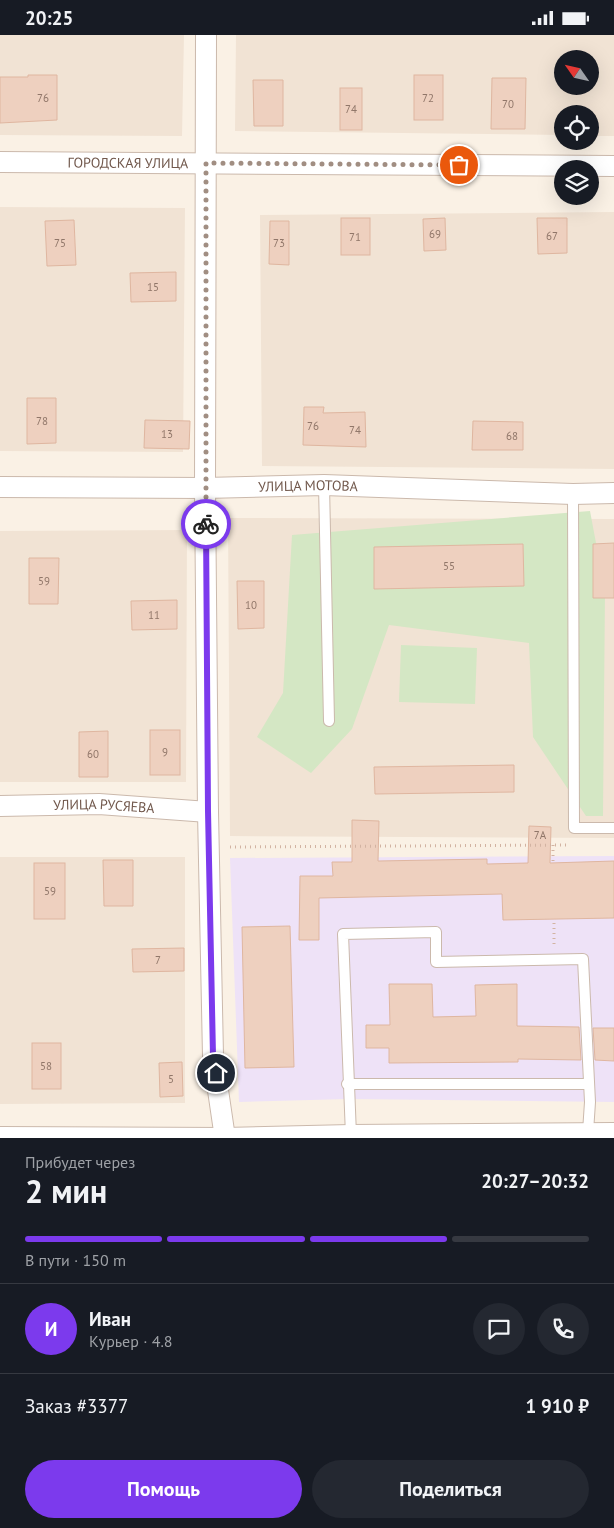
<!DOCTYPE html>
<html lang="ru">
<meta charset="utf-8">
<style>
body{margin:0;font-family:"PT Sans",sans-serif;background:#242831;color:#f1f3f6;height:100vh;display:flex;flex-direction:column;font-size:19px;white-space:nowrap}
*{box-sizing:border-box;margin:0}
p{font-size:16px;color:#9ea1a6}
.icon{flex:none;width:28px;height:28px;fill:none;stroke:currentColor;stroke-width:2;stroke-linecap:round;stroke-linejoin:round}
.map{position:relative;height:1103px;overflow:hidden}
.side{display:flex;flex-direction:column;background:#171b24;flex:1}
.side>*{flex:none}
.needle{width:32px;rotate:304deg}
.buttons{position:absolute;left:554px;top:15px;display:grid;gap:10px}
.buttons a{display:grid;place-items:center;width:45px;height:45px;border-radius:50%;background:#171b24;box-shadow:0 5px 20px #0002;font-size:25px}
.pin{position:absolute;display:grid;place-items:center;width:42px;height:42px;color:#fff;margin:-21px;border:2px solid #fff;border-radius:50%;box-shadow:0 1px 5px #0007}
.courier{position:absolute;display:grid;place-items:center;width:50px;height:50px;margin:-25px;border:4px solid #7c3aed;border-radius:50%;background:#fff;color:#222;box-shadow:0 1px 6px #0007}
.headline em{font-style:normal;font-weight:700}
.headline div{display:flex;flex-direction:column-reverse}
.headline{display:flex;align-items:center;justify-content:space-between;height:85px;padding:0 25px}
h1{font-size:32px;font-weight:700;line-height:38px}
.bar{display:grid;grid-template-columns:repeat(4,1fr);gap:8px 5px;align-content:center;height:60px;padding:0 25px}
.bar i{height:6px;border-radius:4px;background:#363941}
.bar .active{background:#7c3aed}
.bar p{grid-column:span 4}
.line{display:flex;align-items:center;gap:12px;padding:0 25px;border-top:1px solid #363941}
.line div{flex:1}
.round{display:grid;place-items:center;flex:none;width:52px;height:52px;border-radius:26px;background:#242831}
.button{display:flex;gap:10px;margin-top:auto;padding:10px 25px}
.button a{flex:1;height:58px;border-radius:30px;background:#7c3aed;color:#fff;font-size:20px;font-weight:700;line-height:58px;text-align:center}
.button a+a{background:#242831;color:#f1f3f6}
.status{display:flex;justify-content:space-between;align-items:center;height:35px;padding:0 25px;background:#171b24;direction:ltr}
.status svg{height:14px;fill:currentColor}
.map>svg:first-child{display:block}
.residential{fill:#f1e3d4;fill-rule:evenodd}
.education{fill:#eee2f7}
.green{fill:#d4e7c4}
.building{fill:#eed0bf;stroke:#dfb6a0}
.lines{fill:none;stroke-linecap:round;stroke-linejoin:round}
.lane-casing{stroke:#cbb9ac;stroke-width:12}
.street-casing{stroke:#cbb9ac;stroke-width:22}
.path{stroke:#d2b3a2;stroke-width:3;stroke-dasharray:1 4;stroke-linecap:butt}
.lane{stroke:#fff;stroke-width:10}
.street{stroke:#fff;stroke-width:20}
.done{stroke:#a18e82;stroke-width:5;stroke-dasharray:0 9}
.route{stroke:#7c3aed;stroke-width:6}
.labels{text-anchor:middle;stroke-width:5;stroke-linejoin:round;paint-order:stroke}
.number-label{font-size:11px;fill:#907669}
.street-label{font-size:14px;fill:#71584c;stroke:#fef6eb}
</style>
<div class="status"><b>20:25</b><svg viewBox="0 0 49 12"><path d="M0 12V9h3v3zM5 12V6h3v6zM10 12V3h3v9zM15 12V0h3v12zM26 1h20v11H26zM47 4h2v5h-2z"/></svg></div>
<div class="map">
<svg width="614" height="1103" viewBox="0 0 614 1103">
<rect width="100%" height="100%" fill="#faf1e5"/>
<g class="residential">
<path d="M0,0H184L182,101L0,100Z"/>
<path d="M236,0H614V101H590V79H562V100L235,96ZM562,24H590V51H562Z"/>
<path d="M0,172L185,173L183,417L0,416Z"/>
<path d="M614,177V434L262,431L260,180Z"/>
<path d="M228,483L614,484V803L230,801Z"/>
<path d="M187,495L186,747H0V496Z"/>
<path d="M0,822H185V1068L0,1069Z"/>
</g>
<path class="education" d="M614,821V1067L348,1064L239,1067L230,823Z"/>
<g class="green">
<path d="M590,476L605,556L603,781H586L533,702L529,608L389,590L352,694L311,738L257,702L283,658L292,500Z"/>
<path d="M401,610L477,613L475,669L399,667Z"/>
</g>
<g class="building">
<path d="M28,40H57V85L0,88V42H28Z"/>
<rect x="414" y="40" width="29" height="45"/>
<path d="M492,43H526L525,94H491Z"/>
<path d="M253,45H283V91H254Z"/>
<rect x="340" y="53" width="22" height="42"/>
<rect x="341" y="183" width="29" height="37"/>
<path d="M445,183L446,215L424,216L423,184Z"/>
<path d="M537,183H567V218L538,219Z"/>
<path d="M74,185L76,230L47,231L45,186Z"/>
<path d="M270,186H289V230L269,229Z"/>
<path d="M176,237V266L131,267L130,238Z"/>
<path d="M27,363H56V408L27,409Z"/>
<path d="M304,372H324L323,378L365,377L366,412L303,410Z"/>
<path d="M145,385L190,386L189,414L144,413Z"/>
<path d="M473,386L523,387V415H472Z"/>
<path d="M614,508V563H593V509Z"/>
<path d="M523,509L524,551L374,554V512Z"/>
<path d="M29,523H59L58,569H29Z"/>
<path d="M237,546H264V593L238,594Z"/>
<path d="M177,565V594L132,595L131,566Z"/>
<rect x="150" y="695" width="30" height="45"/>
<path d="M108,696V742H79V697Z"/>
<path d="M514,730V757L375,759L374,732Z"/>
<path d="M352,785L379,786L378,826L487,824V829L528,828L529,791L551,792L550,828L614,826V883L503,885L502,859L319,863V905H299L300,841H333L332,827H352Z"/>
<path d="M103,825H133V871H104Z"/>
<rect x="34" y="828" width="31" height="56"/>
<path d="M290,891L294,1032L245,1033L242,892Z"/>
<path d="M184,913V936L133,937L132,914Z"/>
<path d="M389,949H432L433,982L476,981L475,950L517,949V991L579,992L581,1025L518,1024V1027L389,1028V1013H366V990H390Z"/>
<path d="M593,993H614V1026L595,1025Z"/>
<rect x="32" y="1008" width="29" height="46"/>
<path d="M182,1027L183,1061L160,1062L159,1028Z"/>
</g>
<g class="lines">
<defs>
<g id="lane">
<path d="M324,450L329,686"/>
<path d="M573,459L574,793H614"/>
<path d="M347,1049H589"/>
<path d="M351,1100L343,899L436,897V927L583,924L590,1067L588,1097"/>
</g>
<g id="street">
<path d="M206,0L205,453L208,777L213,1021L225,1103"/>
<path id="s1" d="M0,127L614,131"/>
<path id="s2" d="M0,452L205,453L324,450L573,459L614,458"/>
<path id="s3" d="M0,771L99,769L208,777"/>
<path d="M0,1102L225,1103L351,1100L614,1098"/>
</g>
</defs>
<use href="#lane" class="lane-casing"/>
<use href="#street" class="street-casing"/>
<g class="path">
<path d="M553,810V828"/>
<path d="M230,812L568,810"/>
<path d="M554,909V884"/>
</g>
<use href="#lane" class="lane"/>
<use href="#street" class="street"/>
</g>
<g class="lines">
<path class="done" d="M206,489V128L459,130"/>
<path class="route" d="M206,489L208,776L213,1021L216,1038"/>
</g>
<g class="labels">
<g class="number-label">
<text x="43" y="67">76</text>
<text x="428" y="67">72</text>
<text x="508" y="73">70</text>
<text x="351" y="78">74</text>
<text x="435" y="203">69</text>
<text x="552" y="205">67</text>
<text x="355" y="206">71</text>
<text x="60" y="212">75</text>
<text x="279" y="212">73</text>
<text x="153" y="256">15</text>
<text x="42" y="390">78</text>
<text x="313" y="395">76</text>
<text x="355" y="399">74</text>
<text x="167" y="403">13</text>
<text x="512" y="405">68</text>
<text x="449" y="535">55</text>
<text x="44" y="550">59</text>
<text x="251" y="574">10</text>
<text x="154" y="584">11</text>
<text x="165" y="721">9</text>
<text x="93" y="723">60</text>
<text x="540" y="804">7А</text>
<text x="50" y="860">59</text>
<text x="158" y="929">7</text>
<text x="46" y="1035">58</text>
<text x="171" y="1048">5</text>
</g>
<g class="street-label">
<text dy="5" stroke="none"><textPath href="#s1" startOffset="128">ГОРОДСКАЯ УЛИЦА</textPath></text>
<text dy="5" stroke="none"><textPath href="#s2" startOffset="308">УЛИЦА МОТОВА</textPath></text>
<text dy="5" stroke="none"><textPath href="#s3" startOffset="104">УЛИЦА РУСЯЕВА</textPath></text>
</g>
</g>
</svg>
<div class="buttons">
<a><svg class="needle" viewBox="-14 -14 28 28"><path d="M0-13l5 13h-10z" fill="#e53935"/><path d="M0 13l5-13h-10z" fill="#9ea1a6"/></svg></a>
<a><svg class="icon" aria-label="locate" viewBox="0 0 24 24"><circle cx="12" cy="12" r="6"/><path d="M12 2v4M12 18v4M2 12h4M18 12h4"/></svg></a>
<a><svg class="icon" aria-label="layers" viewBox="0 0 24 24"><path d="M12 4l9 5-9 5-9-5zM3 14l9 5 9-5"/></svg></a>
</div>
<div class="pin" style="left:459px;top:130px;background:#ea580c"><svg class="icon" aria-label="bag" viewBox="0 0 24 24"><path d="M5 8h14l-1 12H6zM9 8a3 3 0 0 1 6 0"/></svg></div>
<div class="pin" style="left:216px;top:1038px;background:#1f2937"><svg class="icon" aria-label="home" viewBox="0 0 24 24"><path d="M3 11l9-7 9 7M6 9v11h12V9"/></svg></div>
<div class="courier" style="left:206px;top:489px"><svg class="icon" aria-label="bike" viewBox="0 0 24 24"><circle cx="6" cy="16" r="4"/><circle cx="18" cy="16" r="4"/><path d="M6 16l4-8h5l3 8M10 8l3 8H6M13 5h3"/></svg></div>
</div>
<section class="side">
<div class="headline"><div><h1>2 мин</h1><p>Прибудет через</p></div><em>20:27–20:32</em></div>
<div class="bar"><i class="active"></i><i class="active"></i><i class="active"></i><i></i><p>В пути · 150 m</p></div>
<div class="line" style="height:90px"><b class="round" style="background:#7c3aed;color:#fff">И</b><div><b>Иван</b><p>Курьер · 4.8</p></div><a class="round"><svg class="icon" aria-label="chat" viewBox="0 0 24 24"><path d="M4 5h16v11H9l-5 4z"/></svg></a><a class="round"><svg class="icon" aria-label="phone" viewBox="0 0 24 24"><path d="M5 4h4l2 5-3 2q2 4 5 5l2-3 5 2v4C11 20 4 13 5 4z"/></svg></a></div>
<div class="line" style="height:65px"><div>Заказ #3377</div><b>1 910 ₽</b></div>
<div class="button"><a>Помощь</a><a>Поделиться</a></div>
</section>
